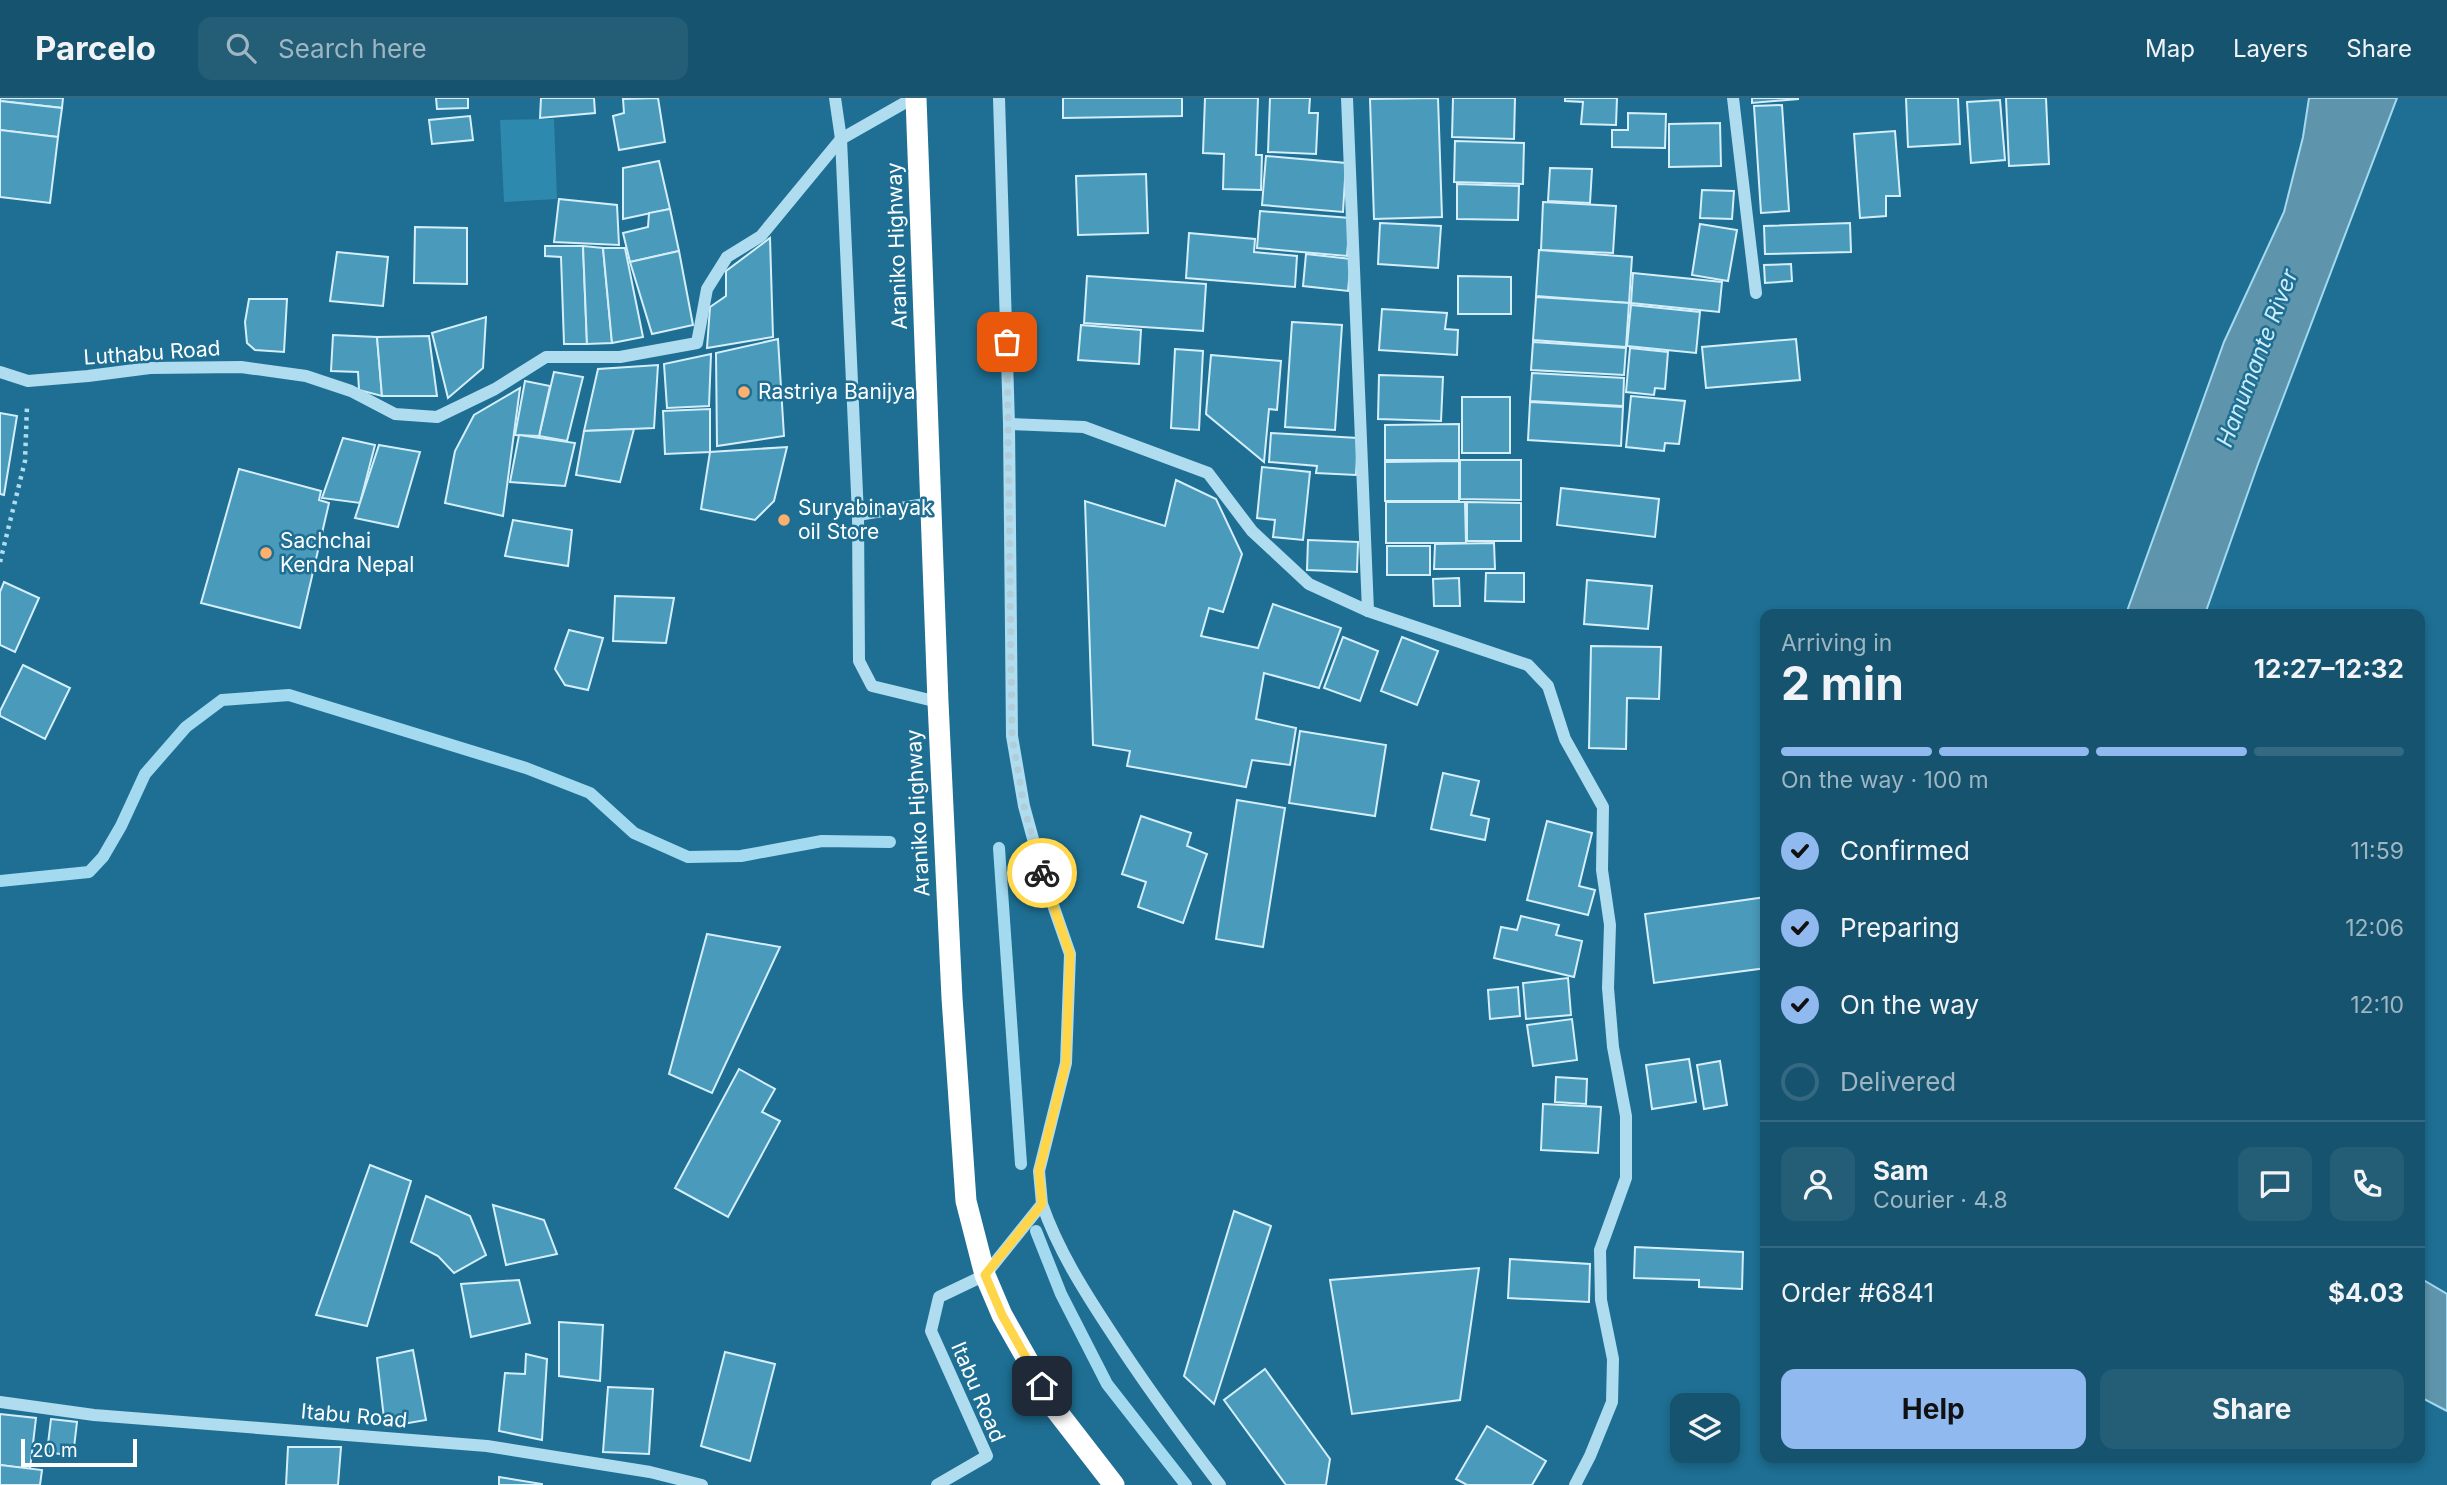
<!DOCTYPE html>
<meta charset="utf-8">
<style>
body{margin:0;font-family:Inter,sans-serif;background:#235d76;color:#f1f3f6;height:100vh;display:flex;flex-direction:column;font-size:26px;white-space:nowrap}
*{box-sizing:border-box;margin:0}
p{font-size:23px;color:#9eb6c2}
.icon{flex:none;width:38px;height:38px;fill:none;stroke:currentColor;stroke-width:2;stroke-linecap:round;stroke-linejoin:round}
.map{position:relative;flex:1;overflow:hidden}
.side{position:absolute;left:1760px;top:511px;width:665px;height:854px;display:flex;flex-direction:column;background:#16536e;border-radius:14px;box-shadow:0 4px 10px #0003}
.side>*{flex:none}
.tools{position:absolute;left:1670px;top:1295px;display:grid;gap:14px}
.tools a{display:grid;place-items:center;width:70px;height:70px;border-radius:14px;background:#16536e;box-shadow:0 4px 10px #0003;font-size:35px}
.scale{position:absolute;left:21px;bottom:18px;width:116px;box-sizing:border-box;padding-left:7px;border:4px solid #fff;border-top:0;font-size:19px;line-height:24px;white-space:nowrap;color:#fff;-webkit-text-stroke:5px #1e6f93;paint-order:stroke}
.pin{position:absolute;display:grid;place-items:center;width:60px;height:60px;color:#fff;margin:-30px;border-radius:14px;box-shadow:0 4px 10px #0006}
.courier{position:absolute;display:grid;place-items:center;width:70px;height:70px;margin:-35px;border:5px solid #ffd54a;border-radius:50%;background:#fff;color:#222;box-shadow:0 2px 9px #0007}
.summary em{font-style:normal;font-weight:700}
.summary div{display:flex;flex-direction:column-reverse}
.summary{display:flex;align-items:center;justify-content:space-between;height:119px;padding:0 21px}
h1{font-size:46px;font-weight:700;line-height:52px}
.bar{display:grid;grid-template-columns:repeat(4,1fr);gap:10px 7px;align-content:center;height:84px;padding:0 21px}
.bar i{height:9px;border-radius:5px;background:#356981}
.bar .selected{background:#90b9f0}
.bar p{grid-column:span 4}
.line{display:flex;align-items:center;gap:18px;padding:0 21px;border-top:2px solid #356981}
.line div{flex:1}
.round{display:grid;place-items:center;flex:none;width:74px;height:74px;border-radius:14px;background:#235d76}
ol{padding:0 21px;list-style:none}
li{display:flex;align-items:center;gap:21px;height:77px}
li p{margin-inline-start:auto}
li .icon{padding:7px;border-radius:50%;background:#90b9f0;color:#111;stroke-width:4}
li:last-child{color:#9eb6c2}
li i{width:38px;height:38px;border:4px solid #356981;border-radius:50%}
.primary-button{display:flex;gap:14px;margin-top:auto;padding:14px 21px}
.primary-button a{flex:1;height:80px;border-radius:14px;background:#90b9f0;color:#111;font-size:28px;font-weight:700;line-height:80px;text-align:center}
.primary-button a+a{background:#235d76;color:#f1f3f6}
header{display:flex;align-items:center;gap:42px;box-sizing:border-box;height:98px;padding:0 35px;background:#16536e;border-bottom:2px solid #356981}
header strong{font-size:33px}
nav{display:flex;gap:38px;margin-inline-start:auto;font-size:24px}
.search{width:490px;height:63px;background:#235d76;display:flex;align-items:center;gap:18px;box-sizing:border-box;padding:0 24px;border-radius:14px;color:#9eb6c2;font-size:26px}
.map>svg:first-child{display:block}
.green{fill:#2e89ae}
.water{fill:#5f95ac;stroke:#a3daf0;stroke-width:2}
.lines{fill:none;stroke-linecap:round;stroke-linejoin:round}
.stream{stroke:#a3daf0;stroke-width:12}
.building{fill:#4a9abb;stroke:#d5effa;stroke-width:2}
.path{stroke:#afdcee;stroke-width:4.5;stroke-dasharray:3.5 5;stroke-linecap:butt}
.minor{stroke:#afdcee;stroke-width:12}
.highway{stroke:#fff;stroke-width:21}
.done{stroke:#b0cdd9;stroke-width:7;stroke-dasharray:0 12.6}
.route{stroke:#ffd54a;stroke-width:9}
.poi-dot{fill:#fdaf6e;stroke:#1e6f93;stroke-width:2.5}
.labels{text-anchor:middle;stroke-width:5;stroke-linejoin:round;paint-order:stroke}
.street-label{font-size:21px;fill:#fff;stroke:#1e6f93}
.poi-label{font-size:21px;fill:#fff;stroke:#1e6f93;text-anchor:start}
.water-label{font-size:23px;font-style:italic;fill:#ccecf8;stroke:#1e6f93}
</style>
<header>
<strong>Parcelo</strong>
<div class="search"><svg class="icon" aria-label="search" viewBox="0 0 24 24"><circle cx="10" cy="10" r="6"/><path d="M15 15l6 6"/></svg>Search here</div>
<nav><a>Map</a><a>Layers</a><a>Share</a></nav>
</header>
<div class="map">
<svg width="2447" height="1387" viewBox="0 0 2447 1387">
<rect width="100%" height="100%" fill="#1e6f93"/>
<path class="green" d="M554,21L557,101L504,104L500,22Z"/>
<g class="water">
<path d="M2309,0H2397L2258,366L2205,516H2126L2224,244L2284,114L2303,39Z"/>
<path d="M2420,1180L2447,1196V1313L2420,1299Z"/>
</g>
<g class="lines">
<g class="stream">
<path d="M999,750L1021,1066"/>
<path d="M0,783L89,774L103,759L121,728L145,676L186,629L222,602L289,597L526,670L590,695L634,735L688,759L741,758L822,743L890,744"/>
<path d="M1036,1133L1061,1196L1107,1286L1186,1387"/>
</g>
</g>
<g class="building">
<path d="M0,0H63L62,10L0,3Z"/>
<path d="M436,0H468V10L437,11Z"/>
<path d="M541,0H594L595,15L540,20Z"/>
<path d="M658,0L665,44L619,52L613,18L624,15L623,1Z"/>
<path d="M1063,0H1182V18L1063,20Z"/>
<path d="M1205,0H1258L1256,57H1262L1261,92L1223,91L1224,56L1203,55Z"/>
<path d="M1270,0H1310L1309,15H1318L1316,56L1268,54Z"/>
<path d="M1438,0L1442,119L1374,121L1370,1Z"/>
<path d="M1453,0H1515L1514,41L1452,39Z"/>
<path d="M1565,0H1617L1616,27L1581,26L1583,4L1565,3Z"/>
<path d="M1752,0H1798V1L1752,5Z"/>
<path d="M1906,0H1958L1960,46L1908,49Z"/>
<path d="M2006,0H2046L2049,66L2009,68Z"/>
<path d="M2000,2L2005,62L1971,65L1967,4Z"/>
<path d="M0,3L62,10L58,39L0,32Z"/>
<path d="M1782,7L1789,113L1761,115L1754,8Z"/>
<path d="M1628,15L1666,16L1665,50L1612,49V32H1628Z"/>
<path d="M470,18L473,42L432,46L429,22Z"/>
<path d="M1720,25L1721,68L1669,69V26Z"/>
<path d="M0,32L58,39L50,105L0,99Z"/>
<path d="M1895,33L1900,98H1886V118L1860,120L1854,36Z"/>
<path d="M1455,43L1524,45L1523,86L1454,84Z"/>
<path d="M1266,58L1346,65L1343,114L1262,107Z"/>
<path d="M659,63L670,111L623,121V70Z"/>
<path d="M1550,70L1592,71L1590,105L1548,103Z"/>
<path d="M1146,76L1148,135L1078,137L1076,78Z"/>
<path d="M1457,86L1519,88L1518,122L1457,121Z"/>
<path d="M1702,92L1734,93L1732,121L1700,120Z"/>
<path d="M559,101L617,107L619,147L554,144Z"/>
<path d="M1543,104L1616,108L1613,155L1541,152Z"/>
<path d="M670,111L679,153L630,164L623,135L648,129L649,115Z"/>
<path d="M1260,113L1350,120L1347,158L1257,150Z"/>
<path d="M1380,125L1441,128L1438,170L1378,166Z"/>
<path d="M1850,125L1851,154L1765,156L1764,128Z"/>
<path d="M1700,126L1737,132L1728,183L1692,177Z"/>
<path d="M415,129L467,130V186L414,185Z"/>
<path d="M1189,135L1255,141L1254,154L1297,158L1295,189L1186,180Z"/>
<path d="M770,140L773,239L707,250L710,209L726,198V173Z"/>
<path d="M545,148H583L587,246H564L561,159L545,158Z"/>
<path d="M583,148L603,150L612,245L587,246Z"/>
<path d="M603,150H625L643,239L612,245Z"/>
<path d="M1539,152L1632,159L1629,205L1536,198Z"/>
<path d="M679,153L693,227L652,236L630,164Z"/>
<path d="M337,154L388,159L383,208L330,203Z"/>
<path d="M1306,156L1351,161L1348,193L1303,188Z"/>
<path d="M1791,166L1792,183L1765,185L1764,167Z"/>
<path d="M1633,175L1722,184L1719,214L1631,205Z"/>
<path d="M1087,178L1206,186L1203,233L1084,225Z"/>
<path d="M1458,178L1511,179V216H1458Z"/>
<path d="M1536,199L1629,205L1626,249L1533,242Z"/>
<path d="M249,201H287L284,254L255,252L247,245L245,224Z"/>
<path d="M1631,207L1700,214L1696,255L1627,248Z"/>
<path d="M1382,211L1447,215L1445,231L1458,232L1457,257L1379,252Z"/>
<path d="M486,219L483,270L448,300L432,235Z"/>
<path d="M1292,224L1342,227L1335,332L1285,329Z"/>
<path d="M1081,227L1141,232L1139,266L1078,262Z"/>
<path d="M333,237L377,239L382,298L359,292L358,274L331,273Z"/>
<path d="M429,238L437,298H382L377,239Z"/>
<path d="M778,241L784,338L717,348L716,255Z"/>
<path d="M1796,241L1800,282L1706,290L1702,249Z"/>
<path d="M1533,244L1626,250L1624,277L1531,272Z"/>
<path d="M1630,250L1668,254L1665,291L1655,290L1654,297L1626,294Z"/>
<path d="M1175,251L1203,253L1199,332L1171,330Z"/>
<path d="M711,256L709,308L667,310L664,266Z"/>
<path d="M1211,257L1281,263L1277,312L1269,311L1264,364L1206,316Z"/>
<path d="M658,267L654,330L584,333L598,271Z"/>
<path d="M554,274L583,279L567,343L539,338Z"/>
<path d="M1532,275L1624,280L1623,308L1530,303Z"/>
<path d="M1379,277L1443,279L1441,323L1378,321Z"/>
<path d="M525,283L550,288L539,338L515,337Z"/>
<path d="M520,290L503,418L445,405L455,353L474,317Z"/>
<path d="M1631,298L1685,303L1679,346L1665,345L1664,353L1626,349Z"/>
<rect x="1462" y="299" width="48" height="56"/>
<path d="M1530,304L1623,309L1621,348L1528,342Z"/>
<path d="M710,311V354L665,356L663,313Z"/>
<path d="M0,315L17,318L4,397L0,396Z"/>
<path d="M1459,326V362H1385V327Z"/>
<path d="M634,331L620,384L576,377L584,333Z"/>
<path d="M1271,335L1358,340L1356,377L1316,375L1317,368L1269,364Z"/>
<path d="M519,337L575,345L565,388L510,384Z"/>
<path d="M343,340L375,347L360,405L322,400Z"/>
<path d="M379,347L420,354L398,429L355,420Z"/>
<path d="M787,349L774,403L755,422L701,411L710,354Z"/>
<path d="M1460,362H1521V402L1460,401Z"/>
<path d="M1459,363V403H1385V364Z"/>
<path d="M1262,369L1310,374L1303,442L1273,439L1275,422L1257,420Z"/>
<path d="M239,371L321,393L319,402L329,405L300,530L201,505Z"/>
<path d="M1176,382L1216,401L1242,456L1223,514L1209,510L1201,538L1258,550L1273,506L1341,530L1319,590L1264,575L1256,621L1296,630L1290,667L1252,662L1246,689L1127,668L1130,653L1093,647L1085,403L1165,428Z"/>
<path d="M1561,390L1659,401L1655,439L1557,427Z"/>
<path d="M1386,404H1465L1466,445H1386Z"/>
<path d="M1467,404L1521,405V443H1467Z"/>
<path d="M513,422L572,432L568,468L505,458Z"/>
<path d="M1308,442L1358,444L1357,474L1307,472Z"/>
<path d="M1494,445L1495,471H1434L1435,446Z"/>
<rect x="1387" y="448" width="43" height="29"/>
<path d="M1486,475H1524V504L1485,503Z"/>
<path d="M1459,480L1460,508H1434L1433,481Z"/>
<path d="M1587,482L1652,488L1648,531L1584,526Z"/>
<path d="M4,484L39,500L15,554L0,547V494Z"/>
<path d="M615,498L674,500L666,545L613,543Z"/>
<path d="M569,532L603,540L588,592L565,587L555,571Z"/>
<path d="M1343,539L1378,553L1360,603L1324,590Z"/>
<path d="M1402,539L1438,553L1417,607L1381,593Z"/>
<path d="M1591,548L1661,549L1659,601L1627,600L1626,651L1589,650Z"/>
<path d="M23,567L70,590L45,641L0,618V613Z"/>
<path d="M1300,633L1386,647L1375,718L1289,705Z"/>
<path d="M1443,675L1479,683L1471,717L1489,721L1485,742L1431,731Z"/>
<path d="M1237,702L1285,710L1263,849L1216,841Z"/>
<path d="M1141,718L1191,735L1187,748L1207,756L1183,825L1138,809L1146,784L1122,776Z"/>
<path d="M1547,723L1592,735L1579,788L1595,792L1588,817L1527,802Z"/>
<path d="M1766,799V870L1654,885L1645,816Z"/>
<path d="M1521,818L1559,827L1556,837L1582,843L1574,879L1494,860L1501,829L1517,832Z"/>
<path d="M707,836L780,849L712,995L669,976Z"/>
<path d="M1568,880L1571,917L1526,921L1523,885Z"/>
<path d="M1518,889L1520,918L1490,921L1488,892Z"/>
<path d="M1572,921L1577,962L1533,968L1527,927Z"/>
<path d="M1689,961L1696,1004L1652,1011L1646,967Z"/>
<path d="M1720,963L1727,1007L1704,1011L1697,967Z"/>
<path d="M739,971L775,991L762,1014L780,1023L728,1119L675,1090Z"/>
<path d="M1556,979L1587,981L1586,1006L1555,1004Z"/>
<path d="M1543,1006L1601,1009L1598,1055L1541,1052Z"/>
<path d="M370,1067L411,1083L367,1228L316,1217Z"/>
<path d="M426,1098L470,1118L486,1157L454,1175L438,1158L411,1144Z"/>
<path d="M493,1107L544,1122L557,1156L506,1167Z"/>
<path d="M1234,1113L1271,1128L1214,1306L1184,1278Z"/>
<path d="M1635,1149L1743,1154L1742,1191L1699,1189V1182L1634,1180Z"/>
<path d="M1510,1161L1590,1166L1589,1204L1508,1200Z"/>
<path d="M1479,1170L1460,1302L1352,1316L1330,1182Z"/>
<path d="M519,1182L530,1225L471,1239L461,1186Z"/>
<path d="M559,1224L603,1227L600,1283L559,1278Z"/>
<path d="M413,1252L426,1322L385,1329L377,1260Z"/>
<path d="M725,1254L775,1266L750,1363L701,1348Z"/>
<path d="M526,1256L547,1261L542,1342L499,1333L505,1275L525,1276Z"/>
<path d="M1265,1271L1330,1361L1326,1387H1286L1224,1302Z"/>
<path d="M608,1289L653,1291L649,1356L603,1354Z"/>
<path d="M0,1316L36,1320L30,1371L0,1367Z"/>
<path d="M51,1321L77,1324L73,1358L47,1354Z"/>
<path d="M1487,1328L1546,1363L1532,1387H1467L1456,1381Z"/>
<path d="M288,1349H341L338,1387H286Z"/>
<path d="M0,1367L42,1372L40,1387H0Z"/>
<path d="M499,1379L542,1386V1387H499Z"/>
</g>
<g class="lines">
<path class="path" d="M0,464L25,363L27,308"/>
<g class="minor">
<path d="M835,0L841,41L858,417L859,563L872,588L938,604"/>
<path d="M1347,0L1368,513"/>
<path d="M1733,0L1756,195"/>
<path d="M0,274L28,283L88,278L150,270L241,269L306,278L351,293L395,316L437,319L495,291L546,259H620L697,245L707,191L727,159L761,138L841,41L913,0"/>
<path d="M1009,326L1084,329L1208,375L1252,433L1309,486L1368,513L1528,567L1548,588L1565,641L1603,709L1602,772L1610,827L1608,890L1613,949L1626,1018V1080L1600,1152L1601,1202L1613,1261L1612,1304L1590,1358L1575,1387"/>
<path d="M858,417L931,405"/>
<path d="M1042,1106C1058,1152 1084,1193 1111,1234C1145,1287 1182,1337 1220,1387"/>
<path d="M0,1304L94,1317L487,1348L650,1374L702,1387"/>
<path d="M937,1387L987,1358L931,1233L939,1199L985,1177L1042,1106L1039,1073L1066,965L1070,856L1044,781L1024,708L1012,638L1009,326L999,0"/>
</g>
<path class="highway" d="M916,0L938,604L952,900L966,1103L985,1177L1002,1217L1056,1312L1114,1387"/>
</g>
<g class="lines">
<path class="done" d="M1007,244L1012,638L1024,708L1042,775"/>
<path class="route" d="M1042,775L1070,856L1066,965L1039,1073L1042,1106L985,1177L1002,1217L1042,1288"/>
</g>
<g class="poi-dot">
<circle cx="744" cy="294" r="7"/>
<circle cx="784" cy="422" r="7"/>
<circle cx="266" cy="455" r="7"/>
</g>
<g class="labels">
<g class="street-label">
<text transform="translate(897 148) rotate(-92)" y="7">Araniko Highway</text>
<text transform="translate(152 255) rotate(-4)" y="7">Luthabu Road</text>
<text transform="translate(918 715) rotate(-93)" y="7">Araniko Highway</text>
<text transform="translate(978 1294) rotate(67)" y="7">Itabu Road</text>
<text transform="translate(354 1318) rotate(5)" y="7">Itabu Road</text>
</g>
<g class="poi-label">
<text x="758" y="301">Rastriya Banijya</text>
<text x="798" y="417">Suryabinayak<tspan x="798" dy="24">oil Store</tspan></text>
<text x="280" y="450">Sachchai<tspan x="280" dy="24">Kendra Nepal</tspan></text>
</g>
<g class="water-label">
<text transform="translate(2257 260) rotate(-69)" y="8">Hanumante River</text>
</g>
</g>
</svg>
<div class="tools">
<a><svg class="icon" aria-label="layers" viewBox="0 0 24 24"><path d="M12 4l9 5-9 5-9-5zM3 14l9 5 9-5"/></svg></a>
</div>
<div class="scale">20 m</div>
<div class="pin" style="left:1007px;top:244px;background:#ea580c"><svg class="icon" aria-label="bag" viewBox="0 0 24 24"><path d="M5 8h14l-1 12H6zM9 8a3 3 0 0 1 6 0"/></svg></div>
<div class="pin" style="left:1042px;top:1288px;background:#1f2937"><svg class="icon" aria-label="home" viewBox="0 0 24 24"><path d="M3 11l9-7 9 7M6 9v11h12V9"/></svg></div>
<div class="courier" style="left:1042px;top:775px"><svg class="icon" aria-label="bike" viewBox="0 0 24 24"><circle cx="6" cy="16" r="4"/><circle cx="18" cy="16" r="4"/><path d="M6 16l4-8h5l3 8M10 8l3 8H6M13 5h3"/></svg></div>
<section class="side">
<div class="summary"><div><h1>2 min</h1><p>Arriving in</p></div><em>12:27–12:32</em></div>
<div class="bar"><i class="selected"></i><i class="selected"></i><i class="selected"></i><i></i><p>On the way · 100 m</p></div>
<ol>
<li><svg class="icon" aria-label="check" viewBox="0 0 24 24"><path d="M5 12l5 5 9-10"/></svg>Confirmed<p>11:59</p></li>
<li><svg class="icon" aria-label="check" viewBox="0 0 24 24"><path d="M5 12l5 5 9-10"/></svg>Preparing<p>12:06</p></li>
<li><svg class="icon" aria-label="check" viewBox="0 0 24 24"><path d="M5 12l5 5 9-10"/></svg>On the way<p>12:10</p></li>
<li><i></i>Delivered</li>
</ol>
<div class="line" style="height:126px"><a class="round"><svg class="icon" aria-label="person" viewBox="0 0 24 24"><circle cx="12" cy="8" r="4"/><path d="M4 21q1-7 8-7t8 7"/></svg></a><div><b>Sam</b><p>Courier · 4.8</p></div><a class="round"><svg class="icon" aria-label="chat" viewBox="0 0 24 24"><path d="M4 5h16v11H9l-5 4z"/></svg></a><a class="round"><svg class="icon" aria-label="phone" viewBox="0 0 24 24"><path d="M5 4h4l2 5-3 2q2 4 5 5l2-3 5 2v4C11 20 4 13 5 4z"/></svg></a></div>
<div class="line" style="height:91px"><div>Order #6841</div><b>$4.03</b></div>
<div class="primary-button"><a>Help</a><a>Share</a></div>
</section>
</div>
